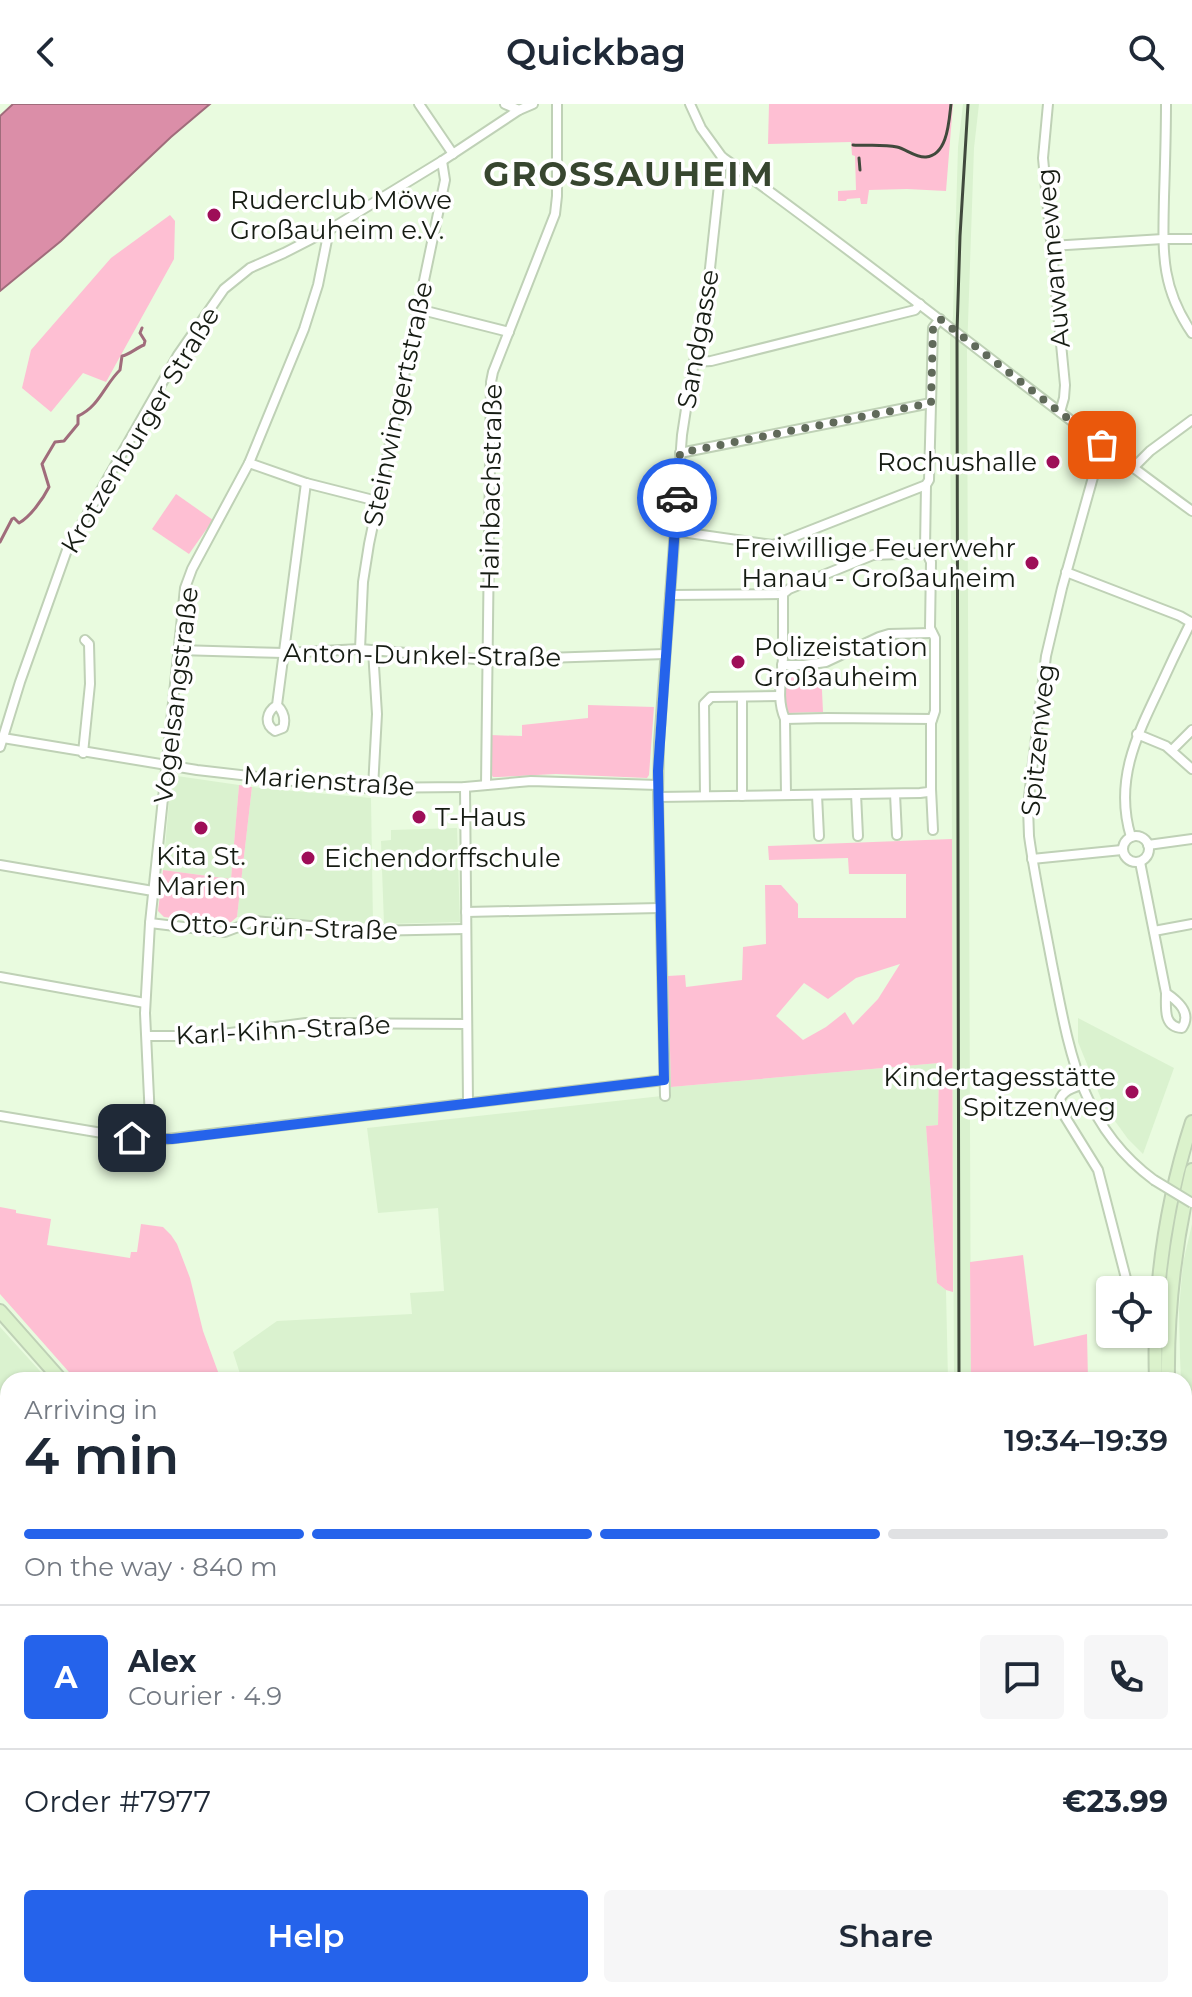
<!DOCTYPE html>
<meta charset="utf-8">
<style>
body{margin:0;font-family:Montserrat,sans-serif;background:#f6f6f7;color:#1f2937;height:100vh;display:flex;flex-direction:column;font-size:30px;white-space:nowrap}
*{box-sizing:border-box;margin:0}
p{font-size:26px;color:#747a83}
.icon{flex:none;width:44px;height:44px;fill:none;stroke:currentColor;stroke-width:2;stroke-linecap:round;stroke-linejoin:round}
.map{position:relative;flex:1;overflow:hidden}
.drawer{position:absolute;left:0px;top:1268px;width:1192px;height:626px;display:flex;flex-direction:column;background:#fff;border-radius:24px 24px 0 0;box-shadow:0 2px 6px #0004}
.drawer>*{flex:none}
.tools{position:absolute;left:1096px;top:1172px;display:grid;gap:16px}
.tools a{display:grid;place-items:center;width:72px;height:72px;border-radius:8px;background:#fff;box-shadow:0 2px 6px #0004;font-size:40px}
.pin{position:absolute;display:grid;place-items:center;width:68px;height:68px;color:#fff;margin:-34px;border-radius:16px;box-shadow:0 4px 12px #0006}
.courier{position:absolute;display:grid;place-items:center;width:80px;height:80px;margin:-40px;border:6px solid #2563eb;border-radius:50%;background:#fff;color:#222;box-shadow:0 2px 10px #0007}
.headline em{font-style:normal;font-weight:600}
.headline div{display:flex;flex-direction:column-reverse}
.headline{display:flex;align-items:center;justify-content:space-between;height:136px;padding:0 24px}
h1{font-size:52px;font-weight:600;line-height:60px}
.bar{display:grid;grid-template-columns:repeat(4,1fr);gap:12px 8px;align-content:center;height:96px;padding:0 24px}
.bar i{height:10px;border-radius:6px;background:#e0e1e3}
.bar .current{background:#2563eb}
.bar p{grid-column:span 4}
.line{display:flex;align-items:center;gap:20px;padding:0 24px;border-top:2px solid #e0e1e3}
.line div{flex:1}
.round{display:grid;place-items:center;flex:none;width:84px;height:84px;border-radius:8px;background:#f6f6f7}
.action{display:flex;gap:16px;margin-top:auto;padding:16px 24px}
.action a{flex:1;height:92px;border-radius:8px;background:#2563eb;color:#fff;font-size:32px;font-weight:600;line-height:92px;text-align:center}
.action a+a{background:#f6f6f7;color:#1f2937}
header{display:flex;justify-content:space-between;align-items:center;height:104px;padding:0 24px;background:#fff;font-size:36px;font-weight:600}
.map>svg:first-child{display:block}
.built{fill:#daf2cf}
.green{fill:#febfd3;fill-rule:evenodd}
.water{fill:#db8ea8;stroke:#a06c7b;stroke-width:2}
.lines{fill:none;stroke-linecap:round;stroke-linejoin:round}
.stream{stroke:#a06c7b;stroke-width:3}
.street-casing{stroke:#bfd1b6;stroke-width:12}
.secondary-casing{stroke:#bfd1b6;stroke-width:16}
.street{stroke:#fff;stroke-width:8}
.secondary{stroke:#dbf2cc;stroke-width:12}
.rail{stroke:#40493c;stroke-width:3}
.street-bridge-casing{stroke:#bfd1b6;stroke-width:12;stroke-linecap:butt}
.street-bridge{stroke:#fff;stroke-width:8}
.done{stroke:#606a5a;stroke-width:8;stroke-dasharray:0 14.4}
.route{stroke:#2563eb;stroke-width:10}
.poi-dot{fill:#9e0e58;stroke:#fff;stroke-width:3}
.labels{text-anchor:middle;stroke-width:7;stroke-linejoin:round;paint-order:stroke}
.poi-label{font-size:26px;fill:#161c13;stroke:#fff;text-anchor:start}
.street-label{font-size:26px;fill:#161c13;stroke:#fff}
.district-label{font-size:34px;font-weight:bold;letter-spacing:2px;fill:#37462f;stroke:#fff}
</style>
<header><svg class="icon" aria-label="back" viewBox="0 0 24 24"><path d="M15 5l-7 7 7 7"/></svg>Quickbag<svg class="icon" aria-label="search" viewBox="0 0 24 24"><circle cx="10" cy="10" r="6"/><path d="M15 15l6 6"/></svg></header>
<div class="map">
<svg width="1192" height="1893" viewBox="0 0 1192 1893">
<rect width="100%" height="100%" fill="#e9fbdf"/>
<g class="built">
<path d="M963,0H979L974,44L967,248L971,1276H954L950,236L953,212L958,43Z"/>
<path d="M177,672L239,681L231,775L163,766L171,676L173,673Z"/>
<path d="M252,683L371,694L373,820L237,813Z"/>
<path d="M457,724L460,818L384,820L381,737L391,736V726Z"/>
<path d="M1078,914L1174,964L1143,1050L1128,1035L1104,1002L1078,938Z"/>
<path d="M939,959L938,1021L926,1022L937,1179L946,1186L948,1276H242L233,1248L277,1217L412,1210L410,1189L444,1187L438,1104L378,1109L367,1024L671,991V983Z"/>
<path d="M1192,1120V1405L1184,1307V1276H1181L1180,1253L1179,1205L1183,1159Z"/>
<path d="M0,1223L48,1276H8V1541L0,1527Z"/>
</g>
<g class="green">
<path d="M769,0H953L946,87L907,85L869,86L867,100H861L860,94L847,95L846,97H838V87L856,86L855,52L852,51L851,38L768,40Z"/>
<path d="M170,111L175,117L174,155L106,278L83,269L51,308L22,284L31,246L111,154Z"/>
<path d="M176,390L213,416L189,450L152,425Z"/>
<path d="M821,566L823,608L786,609L785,567Z"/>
<path d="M588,601L654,603L649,671L647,674L556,670L498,673H493L491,670L490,631L522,632V621L588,614Z"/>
<path d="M239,681L252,683L237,813L231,818L224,820L164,813L158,807L163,766L231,775Z"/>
<path d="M952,735L953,1188L946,1186L937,1179L926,1022L938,1021L939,959L671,983L668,872L685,871L686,883L742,876L743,843L766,840L765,781H781L798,800V814H906V770H849L848,754L769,756L768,742ZM900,860L878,895L853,921L845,908L826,923L803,936L776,912L804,879L828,895L856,874Z"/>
<path d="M0,1103L16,1106V1109L51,1115L47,1141L130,1154L131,1148H137L141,1120L163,1123L171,1131L177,1140L190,1174L203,1227L221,1276H76L0,1190Z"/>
<path d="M1023,1151L1034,1242L1087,1230L1088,1276H971L970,1158Z"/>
<path d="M980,1886H1110L1106,1893H980Z"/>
</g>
<path class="water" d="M13,0H210L171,33L61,137L0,187V12Z"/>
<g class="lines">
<path class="stream" d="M0,438L12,415L14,414L19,419C30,413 43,395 49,383L42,360L55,338L64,337L78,320V312C99,303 105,280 120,266L122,252C129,251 136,244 144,241L145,237L140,229L142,224"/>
<defs>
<g id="street">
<path d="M419,0L453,50"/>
<path d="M505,0L519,6"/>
<path d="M690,0L701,24L722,53C882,167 1034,292 1192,407"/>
<path d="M1048,0L1043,54L1065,281L1064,294L1060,308"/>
<path d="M1166,0C1166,31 1165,62 1164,93C1163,147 1160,182 1192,229"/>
<path d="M1051,142L1163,135H1192"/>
<path d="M418,205L509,228"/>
<path d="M694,258L711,257L915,206L920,200"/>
<path d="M1102,341L1062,484L1046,552L1031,675L1028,703L1029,732C1035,775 1044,817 1052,860C1069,944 1079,1021 1154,1076"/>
<path d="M680,349L931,299"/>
<path d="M249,359L306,379L377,397"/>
<path d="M1133,364L1150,347L1192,316"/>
<path d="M674,427L773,441L926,381L929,376L933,224L940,215"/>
<path d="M1066,468L1180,512L1192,519"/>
<path d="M783,490C783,511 783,532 783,553C782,574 776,595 785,615L786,691"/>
<path d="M670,491L783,490L789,485L873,451L926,449"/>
<path d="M360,545L363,478L369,440L445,76L442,57"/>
<path d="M178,546L284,549L360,545L487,556L665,550"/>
<path d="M782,561H804L826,558L879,533L889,530L932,529"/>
<path d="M742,594V692"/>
<path d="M277,601C284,608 286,615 283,624L275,627C264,620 266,608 277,601L306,379"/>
<path d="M785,615L827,614L932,615"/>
<path d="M1137,630L1166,642L1192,665"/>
<path d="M3,634L197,666L355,684L465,683L531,677L658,681"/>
<path d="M0,643L20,578L67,446L178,251L224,185L250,164L284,149L329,126L442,57L519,6L533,0"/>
<path d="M1172,646L1192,626"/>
<path d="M83,649L90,580L89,540L85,536"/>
<path d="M486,681L491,278L493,268L555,110L557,92V0"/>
<path d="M465,683L468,999"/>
<path d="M373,684L377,610L373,546"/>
<path d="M931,685L933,726"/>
<path d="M856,690L858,732"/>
<path d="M895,690L897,731"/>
<path d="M817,691L819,732"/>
<path d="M705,692L704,600L711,593L780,592"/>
<path d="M658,693L920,689L928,688L931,685V619L935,607V534L930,524L931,458L925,445L926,381"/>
<circle cx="1136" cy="745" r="13"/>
<path d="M1131,733C1114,678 1136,633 1159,585C1169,563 1180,540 1191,518"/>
<path d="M1148,741L1192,735"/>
<path d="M1032,755L1122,746"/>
<path d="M1140,758L1166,889C1178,897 1192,909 1182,924C1163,923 1166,904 1166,889"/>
<path d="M0,761L153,787"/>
<path d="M466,808L660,804"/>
<path d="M150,819L225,828L254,817L366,827L466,825"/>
<path d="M1154,827L1192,820"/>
<path d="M0,873L145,899"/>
<path d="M147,932H207L306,919L467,920"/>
<path d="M1081,981C1069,985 1058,989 1059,1003L1098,1066L1129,1186"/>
<path d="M665,992L658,693L659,639L682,331L690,279L707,192L722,53"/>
<path d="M0,1012L132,1034L159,1036L664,976"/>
<path d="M151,1036L145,909L150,819L185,484L192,465L249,359L304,225L318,181L329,126"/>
<path d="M1187,1318H1192"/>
<path d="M0,1413L8,1426"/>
<path d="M580,1886L581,1893"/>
</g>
<g id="secondary">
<path d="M0,1207L61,1276"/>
<path d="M1156,1276C1153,1189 1165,1101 1192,1018"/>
<path d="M1168,1276C1167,1203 1175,1137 1192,1066"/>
<path d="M1184,1419L1192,1427"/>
<path d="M1184,1448L1192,1447"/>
</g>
</defs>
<use href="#street" class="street-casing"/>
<use href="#secondary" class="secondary-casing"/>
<use href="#street" class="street"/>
<use href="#secondary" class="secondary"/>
<g class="rail">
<path d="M853,41C867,42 883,40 897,43C906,45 916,54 926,53C948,51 949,16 951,0"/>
<path d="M859,54L860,66"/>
<path d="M959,1276L957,228L960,132L968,0"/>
<path d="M1184,1799L1192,1788"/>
<path d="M963,1886L964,1893"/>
<path d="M1114,1893L1118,1886"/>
</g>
<defs>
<path id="street-bridge" d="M1154,1076L1192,1099"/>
</defs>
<use href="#street-bridge" class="street-bridge-casing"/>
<use href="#street-bridge" class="street-bridge"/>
</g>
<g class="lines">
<path class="done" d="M677,394L680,349L931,299L933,224L940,215L1102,341"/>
<path class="route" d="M132,1034L172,1035L664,976L658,667L677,394"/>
</g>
<g class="poi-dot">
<circle cx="214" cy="111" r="8"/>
<circle cx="1053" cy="358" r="8"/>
<circle cx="1032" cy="459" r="8"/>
<circle cx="738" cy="558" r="8"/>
<circle cx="419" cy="713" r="8"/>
<circle cx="201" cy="724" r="8"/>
<circle cx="308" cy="754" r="8"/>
<circle cx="1132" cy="988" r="8"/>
</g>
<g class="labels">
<g class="poi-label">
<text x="230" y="105">Ruderclub Möwe<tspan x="230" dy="30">Großauheim e.V.</tspan></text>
<text x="1037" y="367" text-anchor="end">Rochushalle</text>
<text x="1016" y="453" text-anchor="end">Freiwillige Feuerwehr<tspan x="1016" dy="30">Hanau - Großauheim</tspan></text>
<text x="754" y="552">Polizeistation<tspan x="754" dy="30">Großauheim</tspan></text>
<text x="435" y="722">T-Haus</text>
<text x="201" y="761" text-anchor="middle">Kita St.<tspan x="201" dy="30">Marien</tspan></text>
<text x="324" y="763">Eichendorffschule</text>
<text x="1116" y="982" text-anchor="end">Kindertagesstätte<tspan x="1116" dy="30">Spitzenweg</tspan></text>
</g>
<g class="street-label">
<text transform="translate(1053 154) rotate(-95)" y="9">Auwanneweg</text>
<text transform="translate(698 235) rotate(-80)" y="9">Sandgasse</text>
<text transform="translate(398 300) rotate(-78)" y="9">Steinwingertstraße</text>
<text transform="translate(140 326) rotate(-59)" y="9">Krotzenburger Straße</text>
<text transform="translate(491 383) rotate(-89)" y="9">Hainbachstraße</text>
<text transform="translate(422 551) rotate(1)" y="9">Anton-Dunkel-Straße</text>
<text transform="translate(176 591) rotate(-83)" y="9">Vogelsangstraße</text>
<text transform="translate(1038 636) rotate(-84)" y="9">Spitzenweg</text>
<text transform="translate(329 677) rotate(4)" y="9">Marienstraße</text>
<text transform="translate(284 823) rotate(2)" y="9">Otto-Grün-Straße</text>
<text transform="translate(283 926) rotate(-3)" y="9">Karl-Kihn-Straße</text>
</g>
<g class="district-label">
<text x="629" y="82">GROSSAUHEIM</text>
</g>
</g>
</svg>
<div class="tools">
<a><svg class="icon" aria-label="locate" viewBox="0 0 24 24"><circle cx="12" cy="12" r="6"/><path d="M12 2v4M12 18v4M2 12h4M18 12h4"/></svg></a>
</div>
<div class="pin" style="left:1102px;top:341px;background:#ea580c"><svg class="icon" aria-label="bag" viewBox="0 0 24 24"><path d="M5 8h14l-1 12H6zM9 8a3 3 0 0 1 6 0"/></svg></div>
<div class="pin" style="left:132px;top:1034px;background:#1f2937"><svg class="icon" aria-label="home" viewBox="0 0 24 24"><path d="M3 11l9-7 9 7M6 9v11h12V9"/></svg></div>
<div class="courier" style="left:677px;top:394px"><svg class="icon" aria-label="car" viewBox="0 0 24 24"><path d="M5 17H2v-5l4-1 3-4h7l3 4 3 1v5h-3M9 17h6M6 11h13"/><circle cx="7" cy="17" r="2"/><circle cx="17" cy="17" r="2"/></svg></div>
<section class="drawer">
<div class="headline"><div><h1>4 min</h1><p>Arriving in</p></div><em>19:34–19:39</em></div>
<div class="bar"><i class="current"></i><i class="current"></i><i class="current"></i><i></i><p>On the way · 840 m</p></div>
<div class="line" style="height:144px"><b class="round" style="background:#2563eb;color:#fff">A</b><div><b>Alex</b><p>Courier · 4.9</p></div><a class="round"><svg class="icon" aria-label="chat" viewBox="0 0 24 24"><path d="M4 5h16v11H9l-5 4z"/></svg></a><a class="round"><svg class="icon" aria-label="phone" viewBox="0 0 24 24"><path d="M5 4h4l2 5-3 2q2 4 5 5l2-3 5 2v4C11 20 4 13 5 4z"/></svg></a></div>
<div class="line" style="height:104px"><div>Order #7977</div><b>€23.99</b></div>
<div class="action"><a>Help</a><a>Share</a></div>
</section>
</div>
